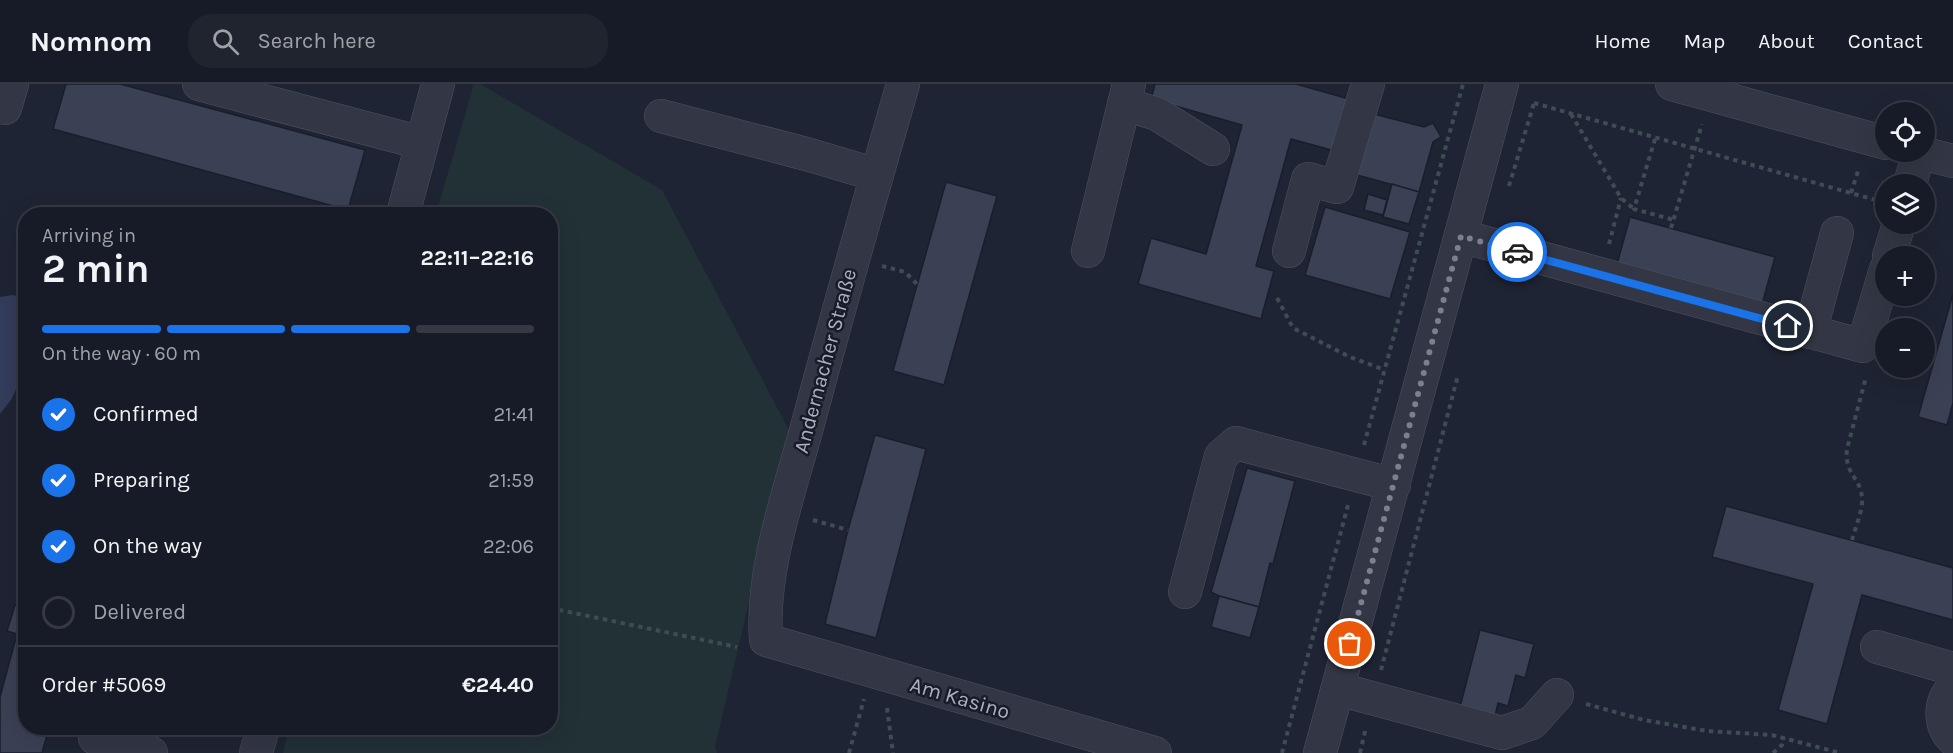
<!DOCTYPE html>
<meta charset="utf-8">
<style>
body{margin:0;font-family:Karla,sans-serif;background:#20242f;color:#f1f3f6;height:100vh;display:flex;flex-direction:column;font-size:22px;white-space:nowrap}
*{box-sizing:border-box;margin:0}
p{font-size:20px;color:#9ea1a7}
.icon{flex:none;width:33px;height:33px;fill:none;stroke:currentColor;stroke-width:2;stroke-linecap:round;stroke-linejoin:round}
.map{position:relative;flex:1;overflow:hidden}
.sheet{position:absolute;left:18px;top:123px;width:540px;height:528px;display:flex;flex-direction:column;background:#171b27;border-radius:24px;box-shadow:0 6px 24px #0002,0 0 0 2px #363944}
.sheet>*{flex:none}
.fabs{position:absolute;left:1875px;top:18px;display:grid;gap:12px}
.fabs a{display:grid;place-items:center;width:60px;height:60px;border-radius:50%;background:#171b27;box-shadow:0 6px 24px #0002,0 0 0 2px #363944;font-size:30px}
.pin{position:absolute;display:grid;place-items:center;width:51px;height:51px;color:#fff;margin:-26px;border:3px solid #fff;border-radius:50%;box-shadow:0 2px 6px #0007}
.courier{position:absolute;display:grid;place-items:center;width:60px;height:60px;margin:-30px;border:4px solid #1a73e8;border-radius:50%;background:#fff;color:#222;box-shadow:0 2px 8px #0007}
.summary em{font-style:normal;font-weight:700}
.summary div{display:flex;flex-direction:column-reverse}
.summary{display:flex;align-items:center;justify-content:space-between;height:102px;padding:0 24px}
h1{font-size:39px;font-weight:700;line-height:45px}
.bar{display:grid;grid-template-columns:repeat(4,1fr);gap:9px 6px;align-content:center;height:72px;padding:0 24px}
.bar i{height:8px;border-radius:4px;background:#363944}
.bar .on{background:#1a73e8}
.bar p{grid-column:span 4}
.line{display:flex;align-items:center;gap:15px;padding:0 24px;border-top:2px solid #363944}
.line div{flex:1}
ol{padding:0 24px;list-style:none}
li{display:flex;align-items:center;gap:18px;height:66px}
li p{margin-inline-start:auto}
li .icon{padding:6px;border-radius:50%;background:#1a73e8;color:#fff;stroke-width:4}
li:last-child{color:#9ea1a7}
li i{width:33px;height:33px;border:3px solid #363944;border-radius:50%}
header{display:flex;align-items:center;gap:36px;box-sizing:border-box;height:84px;padding:0 30px;background:#171b27;border-bottom:2px solid #363944}
header strong{font-size:28px}
nav{display:flex;gap:33px;margin-inline-start:auto;font-size:21px}
.search{width:420px;height:54px;background:#20242f;display:flex;align-items:center;gap:15px;box-sizing:border-box;padding:0 21px;border-radius:24px;color:#9ea1a7;font-size:22px}
.map>svg:first-child{display:block}
.green{fill:#223136}
.water{fill:#333c5b}
.building{fill:#3b4155;stroke:#1a1e2b;stroke-width:1.5}
.lines{fill:none;stroke-linecap:round;stroke-linejoin:round}
.minor-casing{stroke:#4d5160;stroke-width:34}
.path{stroke:#3f4c53;stroke-width:4;stroke-dasharray:4.5 4.5;stroke-linecap:butt}
.minor{stroke:#333745;stroke-width:33}
.done{stroke:#7b7f90;stroke-width:6;stroke-dasharray:0 10.8}
.route{stroke:#1a73e8;stroke-width:8}
.labels{text-anchor:middle;stroke-width:5;stroke-linejoin:round;paint-order:stroke}
.street-label{font-size:21px;fill:#acb0c2;stroke:#181c29}
</style>
<header>
<strong>Nomnom</strong>
<div class="search"><svg class="icon" aria-label="search" viewBox="0 0 24 24"><circle cx="10" cy="10" r="6"/><path d="M15 15l6 6"/></svg>Search here</div>
<nav><a>Home</a><a>Map</a><a>About</a><a>Contact</a></nav>
</header>
<div class="map">
<svg width="1953" height="669" viewBox="0 0 1953 669">
<rect width="100%" height="100%" fill="#1f2434"/>
<path class="green" d="M474,0H480L662,106L789,346L715,663L717,669H283L289,644H550V130H436Z"/>
<path class="water" d="M12,211L25,214V291L17,303L11,316L0,330V213Z"/>
<g class="building">
<path d="M66,0H120L365,66L348,126L53,45Z"/>
<path d="M1155,0H1296L1349,15L1335,67L1291,55L1256,182L1274,187L1261,235L1138,200L1151,154L1206,170L1242,41L1151,15Z"/>
<path d="M1374,30L1424,43L1433,39L1441,53L1433,58L1419,108L1357,91Z"/>
<path d="M946,98L997,112L944,301L893,287Z"/>
<path d="M1392,100L1419,108L1409,140L1383,133Z"/>
<path d="M1368,110L1387,116L1383,131L1364,126Z"/>
<path d="M1325,123L1410,148L1390,215L1305,191Z"/>
<path d="M1630,133L1775,173L1761,224L1616,184Z"/>
<path d="M1953,210V319L1947,341L1918,333Z"/>
<path d="M875,351L926,365L876,554L825,540L848,446Z"/>
<path d="M1247,384L1295,397L1273,480L1270,479L1259,523L1219,512L1211,508Z"/>
<path d="M1726,422L1953,484V536L1862,511L1827,640L1778,626L1813,500L1712,473Z"/>
<path d="M1219,512L1259,523L1250,554L1211,543Z"/>
<path d="M15,521L26,524V644H49L42,669H0V613L17,550L7,547Z"/>
<path d="M1480,546L1534,560L1525,594L1516,591L1508,622L1498,619L1495,632L1460,623Z"/>
</g>
<g class="lines">
<defs>
<g id="minor">
<path d="M199,0L422,59"/>
<path d="M903,0C870,114 838,228 807,343C789,410 761,486 766,556L1155,669"/>
<path d="M1672,0L1886,59"/>
<path d="M1124,20L1157,30L1213,65"/>
<path d="M5,24L12,0"/>
<path d="M661,32L810,71L877,91"/>
<path d="M1918,68L1953,77"/>
<path d="M1910,100L1919,68"/>
<path d="M403,130L438,0"/>
<path d="M1461,152L1863,262L1886,185"/>
<path d="M1088,167L1129,0"/>
<path d="M1289,167L1308,95L1337,103L1368,0"/>
<path d="M1889,172L1899,140"/>
<path d="M1810,248L1837,149"/>
<path d="M1185,508L1221,372L1236,359L1394,401"/>
<path d="M1877,563L1953,585"/>
<path d="M1953,604C1939,618 1939,641 1953,655"/>
<path d="M1338,605L1502,649L1532,639L1557,611"/>
<path d="M95,654L151,669"/>
<path d="M256,669L263,644"/>
<path d="M1320,669L1502,0"/>
</g>
</defs>
<use href="#minor" class="minor-casing"/>
<g class="path">
<path d="M1534,19L1879,117"/>
<path d="M1571,30L1621,114L1634,125"/>
<path d="M1655,55L1634,125L1674,136"/>
<path d="M1509,102L1534,19"/>
<path d="M1851,109L1859,84"/>
<path d="M1671,144L1702,40"/>
<path d="M1609,160L1621,114"/>
<path d="M882,182L905,188L917,200"/>
<path d="M1277,214L1293,244L1350,273L1385,286"/>
<path d="M1364,361L1463,0"/>
<path d="M813,436L848,446"/>
<path d="M1852,456C1855,444 1863,427 1862,414C1861,394 1844,390 1847,365L1866,293"/>
<path d="M550,524L737,563"/>
<path d="M1381,586L1458,291"/>
<path d="M1586,620L1644,636L1707,647L1772,651L1840,669"/>
<path d="M887,624L893,669"/>
<path d="M849,669L864,615"/>
<path d="M1282,669L1348,421"/>
<path d="M1360,669L1366,643"/>
<path d="M1773,669L1782,661L1784,654"/>
</g>
<use href="#minor" class="minor"/>
</g>
<g class="lines">
<path class="done" d="M1350,560L1461,152L1517,168"/>
<path class="route" d="M1517,168L1788,242"/>
</g>
<g class="labels">
<g class="street-label">
<text transform="translate(825 277) rotate(-75)" y="7">Andernacher Straße</text>
<text transform="translate(960 614) rotate(16)" y="7">Am Kasino</text>
</g>
</g>
</svg>
<div class="fabs">
<a><svg class="icon" aria-label="locate" viewBox="0 0 24 24"><circle cx="12" cy="12" r="6"/><path d="M12 2v4M12 18v4M2 12h4M18 12h4"/></svg></a>
<a><svg class="icon" aria-label="layers" viewBox="0 0 24 24"><path d="M12 4l9 5-9 5-9-5zM3 14l9 5 9-5"/></svg></a>
<a>+</a>
<a>−</a>
</div>
<div class="pin" style="left:1350px;top:560px;background:#ea580c"><svg class="icon" aria-label="bag" viewBox="0 0 24 24"><path d="M5 8h14l-1 12H6zM9 8a3 3 0 0 1 6 0"/></svg></div>
<div class="pin" style="left:1788px;top:242px;background:#1f2937"><svg class="icon" aria-label="home" viewBox="0 0 24 24"><path d="M3 11l9-7 9 7M6 9v11h12V9"/></svg></div>
<div class="courier" style="left:1517px;top:168px"><svg class="icon" aria-label="car" viewBox="0 0 24 24"><path d="M5 17H2v-5l4-1 3-4h7l3 4 3 1v5h-3M9 17h6M6 11h13"/><circle cx="7" cy="17" r="2"/><circle cx="17" cy="17" r="2"/></svg></div>
<section class="sheet">
<div class="summary"><div><h1>2 min</h1><p>Arriving in</p></div><em>22:11–22:16</em></div>
<div class="bar"><i class="on"></i><i class="on"></i><i class="on"></i><i></i><p>On the way · 60 m</p></div>
<ol>
<li><svg class="icon" aria-label="check" viewBox="0 0 24 24"><path d="M5 12l5 5 9-10"/></svg>Confirmed<p>21:41</p></li>
<li><svg class="icon" aria-label="check" viewBox="0 0 24 24"><path d="M5 12l5 5 9-10"/></svg>Preparing<p>21:59</p></li>
<li><svg class="icon" aria-label="check" viewBox="0 0 24 24"><path d="M5 12l5 5 9-10"/></svg>On the way<p>22:06</p></li>
<li><i></i>Delivered</li>
</ol>
<div class="line" style="height:78px"><div>Order #5069</div><b>€24.40</b></div>
</section>
</div>
